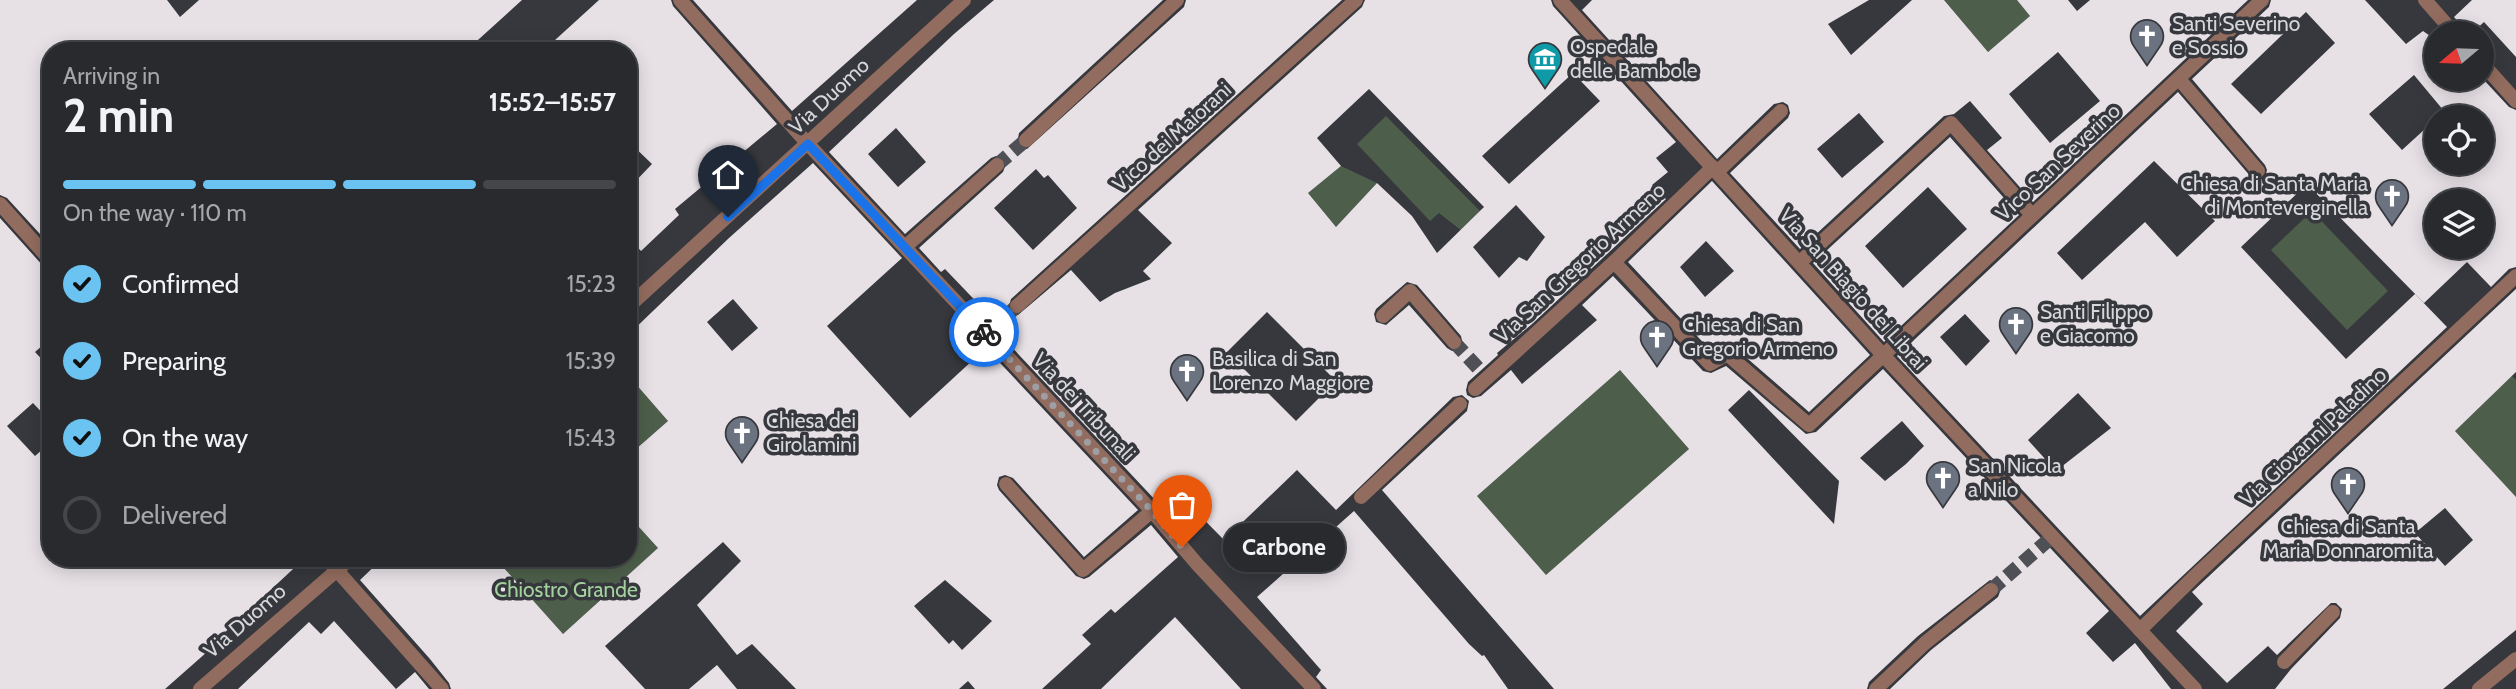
<!DOCTYPE html>
<meta charset="utf-8">
<style>
body{margin:0;font-family:Cabin,sans-serif;background:#303236;color:#f1f3f6;height:100vh;display:flex;flex-direction:column;font-size:26px;white-space:nowrap}
*{box-sizing:border-box;margin:0}
p{font-size:23px;color:#a5a7aa}
.icon{flex:none;width:38px;height:38px;fill:none;stroke:currentColor;stroke-width:2;stroke-linecap:round;stroke-linejoin:round}
.map{position:relative;flex:1;overflow:hidden}
.drawer{position:absolute;left:42px;top:42px;width:595px;height:525px;display:flex;flex-direction:column;background:#282a2e;border-radius:28px;box-shadow:0 4px 18px #0003,0 0 0 2px #44464a}
.drawer>*{flex:none}
.needle{width:46px;rotate:251deg}
.fabs{position:absolute;left:2424px;top:21px;display:grid;gap:14px}
.fabs a{display:grid;place-items:center;width:70px;height:70px;border-radius:50%;background:#282a2e;box-shadow:0 4px 18px #0003,0 0 0 2px #44464a;font-size:35px}
.pin{position:absolute;display:grid;place-items:center;width:60px;height:60px;color:#fff;margin:-72px -30px;border-radius:50% 50% 50% 0;rotate:-45deg;box-shadow:0 0 7px #0007}
.pin .icon{rotate:45deg}
.courier{position:absolute;display:grid;place-items:center;width:70px;height:70px;margin:-35px;border:5px solid #1a73e8;border-radius:50%;background:#fff;color:#222;box-shadow:0 2px 9px #0007}
.bubble{position:absolute;height:49px;border-radius:24px;background:#282a2e;box-shadow:0 4px 18px #0003,0 0 0 2px #44464a;font-size:23px;font-weight:700;line-height:49px;text-align:center}
.headline em{font-style:normal;font-weight:700}
.headline div{display:flex;flex-direction:column-reverse}
.headline{display:flex;align-items:center;justify-content:space-between;height:119px;padding:0 21px}
h1{font-size:46px;font-weight:700;line-height:52px}
.bar{display:grid;grid-template-columns:repeat(4,1fr);gap:10px 7px;align-content:center;height:84px;padding:0 21px}
.bar i{height:9px;border-radius:5px;background:#44464a}
.bar .on{background:#6bc3f2}
.bar p{grid-column:span 4}
ol{padding:0 21px;list-style:none}
li{display:flex;align-items:center;gap:21px;height:77px}
li p{margin-inline-start:auto}
li .icon{padding:7px;border-radius:50%;background:#6bc3f2;color:#111;stroke-width:4}
li:last-child{color:#a5a7aa}
li i{width:38px;height:38px;border:4px solid #44464a;border-radius:50%}
.map>svg:first-child{display:block}
.green{fill:#4d5f4a}
.building{fill:#e7e1e6;fill-rule:evenodd}
.lines{fill:none;stroke-linecap:round;stroke-linejoin:round}
.street-tunnel{stroke:#4e5055;stroke-width:14;stroke-dasharray:14 7;stroke-linecap:butt}
.street{stroke:#926c5e;stroke-width:14}
.done{stroke:#9e9fa4;stroke-width:7;stroke-dasharray:0 12.6}
.route{stroke:#1a73e8;stroke-width:9}
.labels{text-anchor:middle;stroke-width:7;stroke-linejoin:round;paint-order:stroke}
.poi-label{font-size:21px;fill:#d6d7db;stroke:#36383d;text-anchor:start}
.street-label{font-size:21px;fill:#d6d7db;stroke:#36383d}
.park-label{font-size:21px;fill:#a3d29c;stroke:#36383d}
</style>
<div class="map">
<svg width="2516" height="689" viewBox="0 0 2516 689">
<rect width="100%" height="100%" fill="#36383d"/>
<g class="green">
<path d="M1944,0H2017L2030,16L1988,52Z"/>
<path d="M1386,116L1480,211L1462,231L1439,213L1430,221L1357,144Z"/>
<path d="M1341,166L1377,183L1336,227L1308,193Z"/>
<path d="M2312,211L2388,291L2347,330L2271,250Z"/>
<path d="M1620,370L1689,449L1546,575L1477,496Z"/>
<path d="M2512,376L2516,380V497L2455,431Z"/>
<path d="M635,382L668,421L632,452L628,448V388Z"/>
<path d="M628,515L658,548L563,634L495,558H628Z"/>
</g>
<g class="building">
<path d="M0,0H167L180,17L199,0H522L468,49L456,46L451,51H51V246L7,198L0,195Z"/>
<path d="M599,0H671L673,6L777,124L675,209L679,215L641,251L628,237V189L652,164L628,141V51H543Z"/>
<path d="M693,0H917L792,111Z"/>
<path d="M994,0H1163L1019,133L1017,143L1019,147L1027,149L1184,7L1186,0H1342L1011,299L1008,309L1010,313L1018,315L1071,270L1100,302L1115,293L1151,279L1143,271L1172,243L1138,210L1362,7L1365,0H1551L1553,6L1676,142L1656,158L1668,172L1652,185L1666,199L1532,324L1497,353L1498,355L1468,382L1466,390L1467,395L1473,398L1481,396L1511,370L1522,384L1597,320L1582,305L1613,276L1703,371L1711,373L1726,366L1806,434L1816,432L1883,369L2109,611L2086,633L2113,662L2135,643L2171,689H1890L1931,650L1998,597L2001,589L1999,585L1990,580L1918,636L1869,682L1867,689H1554L1382,490L1467,411L1469,401L1462,395L1453,397L1336,510L1297,470L1224,540L1174,489L1159,504L990,324L986,319L989,315L945,269L941,272L919,248L1003,172L1006,164L1004,158L996,156L991,158L905,234L829,152L954,34ZM1573,73L1600,101L1509,184L1482,156ZM1369,89L1484,207L1437,253L1412,216L1377,183L1336,227L1308,193L1341,166L1317,138ZM896,128L926,162L898,187L868,154ZM1036,169L1044,178L1048,175L1077,208L1033,250L994,208ZM1516,205L1545,237L1527,261L1519,257L1499,278L1473,247ZM1407,282L1417,285L1461,336L1463,345L1460,350L1452,351L1447,348L1409,305L1386,325L1376,322L1374,314L1376,309ZM1267,312L1336,381L1296,421L1227,352ZM1620,370L1689,449L1546,575L1477,496ZM1749,390L1839,481L1834,524L1728,410ZM1902,421L1924,446L1906,464L1885,481L1860,458Z"/>
<path d="M1592,0H1869L1828,24L1851,55L1912,0H1944L1988,52L2030,16L2017,0H2068L2077,11L2090,0H2248L2033,202L1987,150L2002,138L1970,101L1954,114L1944,116L1800,249L1730,173L1788,118L1790,113L1788,105L1783,102L1774,104L1717,159L1582,10ZM2058,52L2100,101L2050,143L2009,94ZM1859,113L1884,142L1842,178L1817,149Z"/>
<path d="M2271,0H2365L2406,44L2423,31L2436,40V79H2483L2509,107L2516,110V267L2509,269L2491,287L2467,262L2424,303L2307,184L2241,247L2346,359L2415,294L2447,327L2140,616L1897,356L2178,92L2251,177L2259,180L2265,178L2267,170L2265,165L2192,79L2269,7ZM2306,12L2335,43L2261,114L2231,84ZM2414,75L2449,117H2482V163H2436V119L2402,150L2369,114ZM2154,161L2215,221L2177,257L2145,222L2082,280L2057,253ZM2436,201H2482V247H2436ZM1965,314L1990,341L1966,366L1940,337ZM2078,393L2111,428L2056,471L2028,440Z"/>
<path d="M2472,0H2516V57L2484,22L2472,33H2468L2454,17Z"/>
<path d="M1950,137L2019,215L1884,342L1813,263ZM1928,187L1967,229L1903,288L1865,246Z"/>
<path d="M813,163L902,258L827,326L910,418L986,348L1138,510L1084,557L1013,478L1005,475L999,477L997,485L999,490L1076,576L1084,579L1089,577L1151,525L1178,557L1115,613L1111,609L1082,635L1091,644L1042,689H975L968,681L959,689H796L752,644L737,655L697,605L741,561L723,542L605,646L645,689H451L449,683L430,659L360,580L383,558H495L563,634L658,548L628,515V456L668,421L628,375V335L729,238ZM733,299L758,328L732,351L707,322ZM945,580L992,621L962,650L953,640L949,644L914,606Z"/>
<path d="M1712,181L1870,355L1809,412L1733,346L1723,345L1712,352L1628,262ZM1706,241L1734,271L1705,297L1680,267Z"/>
<path d="M0,218L44,267L51,270V338L35,352L51,369V422L33,403L7,426L35,456L51,442V558H305L222,635L224,637L165,689H0Z"/>
<path d="M2516,289V372L2455,431L2516,497V630L2443,689H2275L2291,669L2340,618L2342,609L2336,603H2331L2277,655L2268,646L2227,683L2176,631L2203,604L2192,592ZM2445,508L2473,540L2445,566L2415,533Z"/>
<path d="M1354,511L1469,644L1482,656L1484,655L1508,689H1327L1316,677L1321,670L1257,597Z"/>
<path d="M1175,617L1241,689H1101Z"/>
<path d="M334,621L396,689L415,672L429,689H238L309,622L321,634Z"/>
<path d="M717,665L737,689H689Z"/>
</g>
<g class="lines">
<g class="street-tunnel">
<path d="M997,165L1026,140"/>
<path d="M993,328L1017,306"/>
<path d="M1454,342L1479,369"/>
<path d="M1991,590L2053,536"/>
</g>
<g class="street">
<path d="M680,0L808,144L1152,511L1197,564L1314,689"/>
<path d="M1560,0L1882,354L2195,689"/>
<path d="M2425,0L2454,33"/>
<path d="M2482,63L2516,101"/>
<path d="M2179,79L2258,171"/>
<path d="M1026,140L1177,0"/>
<path d="M1717,172L1781,111"/>
<path d="M0,204L51,261"/>
<path d="M905,247L997,165"/>
<path d="M1614,262L1710,364L1727,354L1809,425L2262,0"/>
<path d="M1800,262L1951,123L2032,215"/>
<path d="M1017,306L1356,0"/>
<path d="M628,307L964,0"/>
<path d="M1383,316L1410,291L1454,342"/>
<path d="M1475,389L1614,262L1713,167"/>
<path d="M1006,484L1083,570L1152,511"/>
<path d="M1361,497L1460,404"/>
<path d="M326,558L442,689"/>
<path d="M2140,630L2196,575L2516,276"/>
<path d="M2284,662L2333,612"/>
<path d="M200,689L351,558"/>
<path d="M1876,689L1925,643L1991,590"/>
<path d="M2479,689L2516,659"/>
</g>
</g>
<g class="lines">
<path class="done" d="M984,332L1152,511L1182,547"/>
<path class="route" d="M728,217L808,144L984,332"/>
</g>
<defs>
<symbol id="church-pin" viewBox="-11 -11 22 30"><path d="M0 17L-7.5 6A9.5 9.5 0 1 1 7.5 6Z" fill="#6b7280" stroke="#36383d"/><path d="M-1.2-6h2.4v3.5h3.3v2.4h-3.3V6h-2.4V-.1h-3.3v-2.4h3.3Z" fill="#fff"/></symbol>
<symbol id="museum-pin" viewBox="-11 -11 22 30"><path d="M0 17L-7.5 6A9.5 9.5 0 1 1 7.5 6Z" fill="#0f9aa8" stroke="#36383d"/><path d="M0-6L6-3V-2H-6V-3ZM-5-1h2V3h-2ZM-1-1h2V3h-2ZM3-1h2V3H3ZM-6 4H6V6H-6Z" fill="#fff"/></symbol>
</defs>
<g fill-rule="evenodd">
<use href="#church-pin" x="2128" y="17" width="38" height="52"/>
<use href="#museum-pin" x="1526" y="40" width="38" height="52"/>
<use href="#church-pin" x="2373" y="177" width="38" height="52"/>
<use href="#church-pin" x="1997" y="305" width="38" height="52"/>
<use href="#church-pin" x="1638" y="318" width="38" height="52"/>
<use href="#church-pin" x="1168" y="352" width="38" height="52"/>
<use href="#church-pin" x="723" y="414" width="38" height="52"/>
<use href="#church-pin" x="1924" y="459" width="38" height="52"/>
<use href="#church-pin" x="2329" y="465" width="38" height="52"/>
</g>
<g class="labels">
<g class="poi-label">
<text x="2172" y="31">Santi Severino<tspan x="2172" dy="24">e Sossio</tspan></text>
<text x="1570" y="54">Ospedale<tspan x="1570" dy="24">delle Bambole</tspan></text>
<text x="2368" y="191" text-anchor="end">Chiesa di Santa Maria<tspan x="2368" dy="24">di Monteverginella</tspan></text>
<text x="2040" y="319">Santi Filippo<tspan x="2040" dy="24">e Giacomo</tspan></text>
<text x="1682" y="332">Chiesa di San<tspan x="1682" dy="24">Gregorio Armeno</tspan></text>
<text x="1212" y="366">Basilica di San<tspan x="1212" dy="24">Lorenzo Maggiore</tspan></text>
<text x="766" y="428">Chiesa dei<tspan x="766" dy="24">Girolamini</tspan></text>
<text x="1968" y="473">San Nicola<tspan x="1968" dy="24">a Nilo</tspan></text>
<text x="2348" y="534" text-anchor="middle">Chiesa di Santa<tspan x="2348" dy="24">Maria Donnaromita</tspan></text>
</g>
<g class="street-label">
<text transform="translate(829 96) rotate(-43)" y="7">Via Duomo</text>
<text transform="translate(1172 137) rotate(-42)" y="7">Vico dei Maiorani</text>
<text transform="translate(2058 162) rotate(-43)" y="7">Vico San Severino</text>
<text transform="translate(1580 263) rotate(-43)" y="7">Via San Gregorio Armeno</text>
<text transform="translate(1853 289) rotate(48)" y="7">Via San Biagio dei Librai</text>
<text transform="translate(1084 407) rotate(47)" y="7">Via dei Tribunali</text>
<text transform="translate(2313 437) rotate(-43)" y="7">Via Giovanni Paladino</text>
<text transform="translate(245 621) rotate(-41)" y="7">Via Duomo</text>
</g>
<g class="park-label">
<text x="566" y="597">Chiostro Grande</text>
</g>
</g>
</svg>
<div class="fabs">
<a><svg class="needle" viewBox="-14 -14 28 28"><path d="M0-13l5 13h-10z" fill="#e53935"/><path d="M0 13l5-13h-10z" fill="#a5a7aa"/></svg></a>
<a><svg class="icon" aria-label="locate" viewBox="0 0 24 24"><circle cx="12" cy="12" r="6"/><path d="M12 2v4M12 18v4M2 12h4M18 12h4"/></svg></a>
<a><svg class="icon" aria-label="layers" viewBox="0 0 24 24"><path d="M12 4l9 5-9 5-9-5zM3 14l9 5 9-5"/></svg></a>
</div>
<div class="pin" style="left:1182px;top:547px;background:#ea580c"><svg class="icon" aria-label="bag" viewBox="0 0 24 24"><path d="M5 8h14l-1 12H6zM9 8a3 3 0 0 1 6 0"/></svg></div>
<div class="pin" style="left:728px;top:217px;background:#1f2937"><svg class="icon" aria-label="home" viewBox="0 0 24 24"><path d="M3 11l9-7 9 7M6 9v11h12V9"/></svg></div>
<div class="courier" style="left:984px;top:332px"><svg class="icon" aria-label="bike" viewBox="0 0 24 24"><circle cx="6" cy="16" r="4"/><circle cx="18" cy="16" r="4"/><path d="M6 16l4-8h5l3 8M10 8l3 8H6M13 5h3"/></svg></div>
<div class="bubble" style="left:1223px;top:523px;width:122px">Carbone</div>
<section class="drawer">
<div class="headline"><div><h1>2 min</h1><p>Arriving in</p></div><em>15:52–15:57</em></div>
<div class="bar"><i class="on"></i><i class="on"></i><i class="on"></i><i></i><p>On the way · 110 m</p></div>
<ol>
<li><svg class="icon" aria-label="check" viewBox="0 0 24 24"><path d="M5 12l5 5 9-10"/></svg>Confirmed<p>15:23</p></li>
<li><svg class="icon" aria-label="check" viewBox="0 0 24 24"><path d="M5 12l5 5 9-10"/></svg>Preparing<p>15:39</p></li>
<li><svg class="icon" aria-label="check" viewBox="0 0 24 24"><path d="M5 12l5 5 9-10"/></svg>On the way<p>15:43</p></li>
<li><i></i>Delivered</li>
</ol>
</section>
</div>
